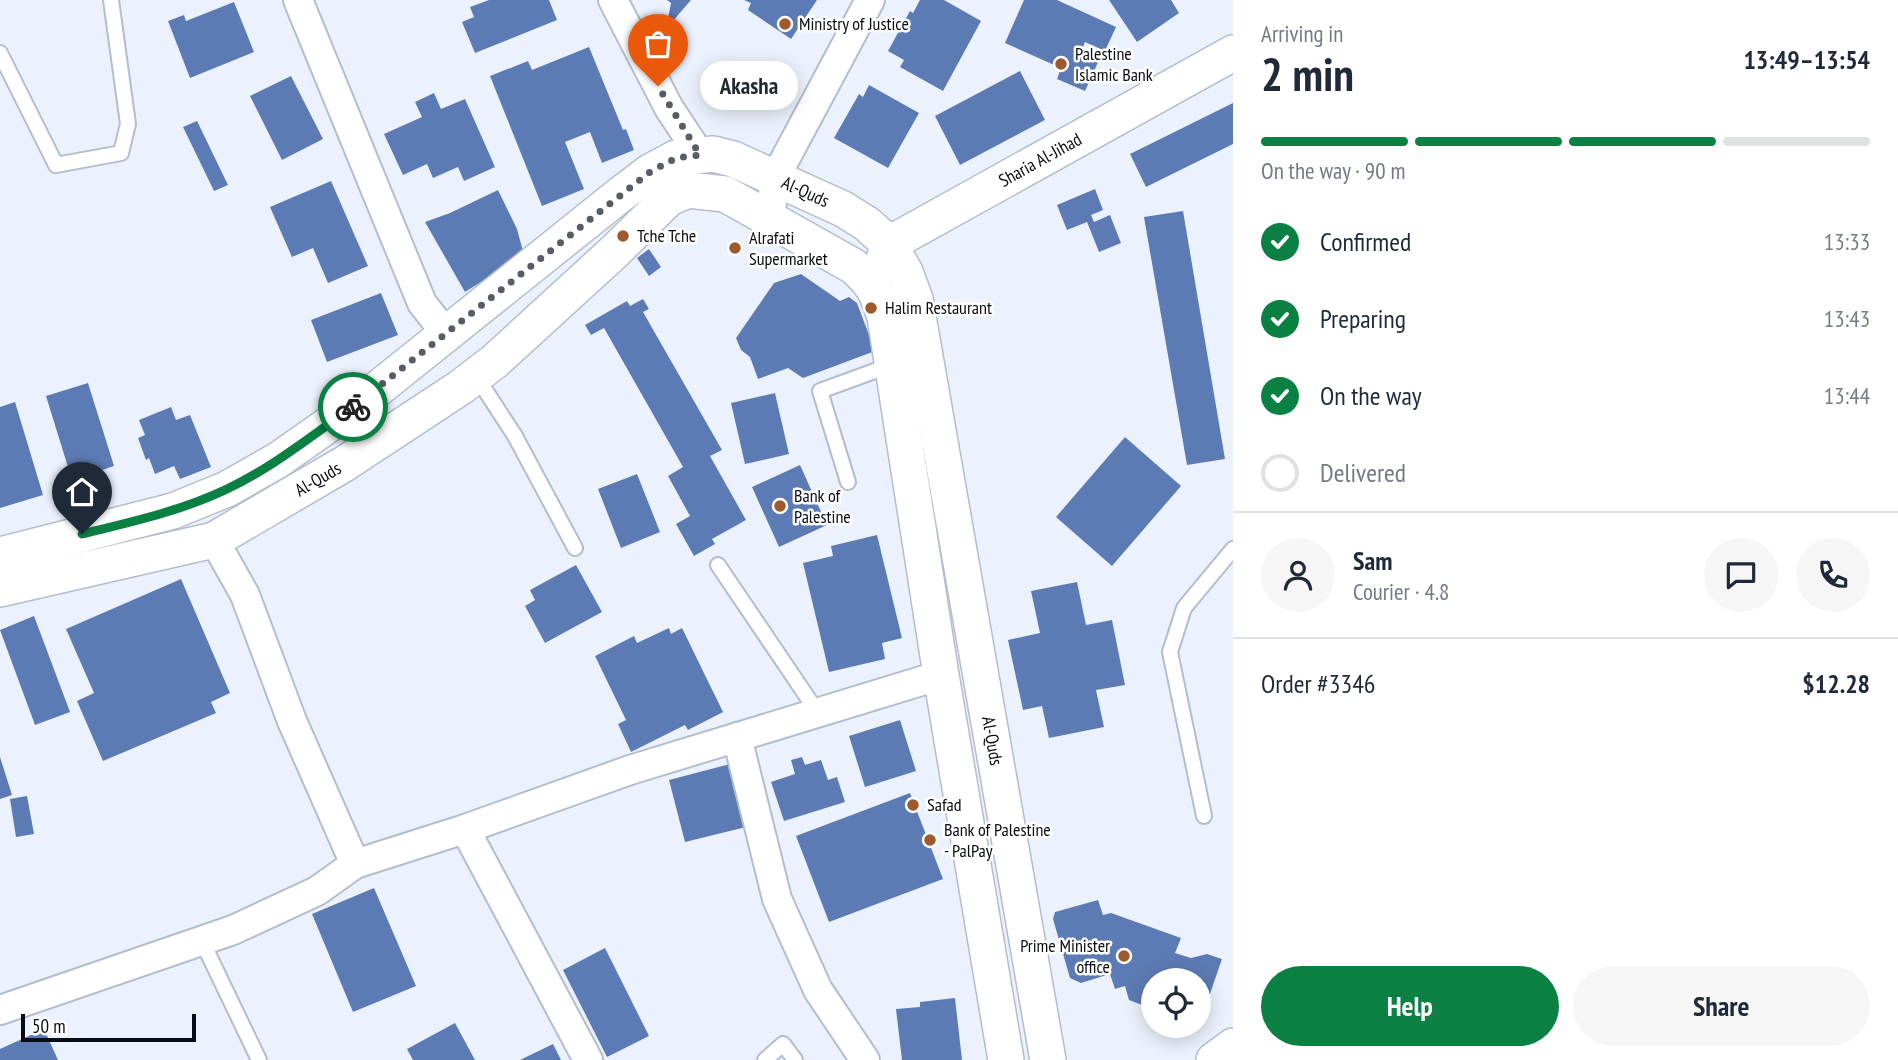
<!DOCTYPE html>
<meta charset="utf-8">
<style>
body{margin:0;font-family:"PT Sans Narrow",sans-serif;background:#f6f6f7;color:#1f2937;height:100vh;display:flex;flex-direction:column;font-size:26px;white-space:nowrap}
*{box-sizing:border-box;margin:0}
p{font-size:23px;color:#747a83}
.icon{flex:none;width:38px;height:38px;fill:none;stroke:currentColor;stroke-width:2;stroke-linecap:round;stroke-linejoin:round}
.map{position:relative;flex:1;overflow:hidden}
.side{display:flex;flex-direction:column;background:#fff;width:665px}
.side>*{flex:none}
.buttons{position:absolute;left:1141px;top:968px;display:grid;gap:14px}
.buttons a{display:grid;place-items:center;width:70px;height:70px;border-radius:50%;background:#fff;box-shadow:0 4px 18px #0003;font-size:35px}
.scale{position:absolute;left:21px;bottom:18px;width:175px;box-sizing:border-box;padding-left:7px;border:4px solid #090c12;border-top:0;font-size:19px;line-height:24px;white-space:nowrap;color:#090c12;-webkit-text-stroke:5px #fff;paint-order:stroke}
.pin{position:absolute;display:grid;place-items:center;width:60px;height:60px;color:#fff;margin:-72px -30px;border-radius:50% 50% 50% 0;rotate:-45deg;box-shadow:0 0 7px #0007}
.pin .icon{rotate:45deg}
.courier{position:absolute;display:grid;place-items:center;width:70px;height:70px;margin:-35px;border:5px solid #0b8043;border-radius:50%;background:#fff;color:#222;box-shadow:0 2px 9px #0007}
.bubble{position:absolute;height:49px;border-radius:24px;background:#fff;box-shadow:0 4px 18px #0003;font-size:23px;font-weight:700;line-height:49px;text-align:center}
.headline em{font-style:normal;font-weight:700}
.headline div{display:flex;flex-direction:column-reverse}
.headline{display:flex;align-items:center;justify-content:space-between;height:119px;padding:0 28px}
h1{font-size:46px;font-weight:700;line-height:52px}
.bar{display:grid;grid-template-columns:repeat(4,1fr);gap:10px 7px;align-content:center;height:84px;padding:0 28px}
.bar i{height:9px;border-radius:5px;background:#e0e1e3}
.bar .current{background:#0b8043}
.bar p{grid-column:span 4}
.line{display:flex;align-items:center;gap:18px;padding:0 28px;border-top:2px solid #e0e1e3}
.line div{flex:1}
.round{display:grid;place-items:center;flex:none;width:74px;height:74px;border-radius:37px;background:#f6f6f7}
ol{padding:0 28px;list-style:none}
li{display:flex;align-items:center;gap:21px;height:77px}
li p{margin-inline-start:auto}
li .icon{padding:7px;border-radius:50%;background:#0b8043;color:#fff;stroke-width:4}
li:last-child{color:#747a83}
li i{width:38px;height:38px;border:4px solid #e0e1e3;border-radius:50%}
.button{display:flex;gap:14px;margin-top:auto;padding:14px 28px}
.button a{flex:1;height:80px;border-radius:42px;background:#0b8043;color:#fff;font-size:28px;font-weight:700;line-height:80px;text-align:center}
.button a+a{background:#f6f6f7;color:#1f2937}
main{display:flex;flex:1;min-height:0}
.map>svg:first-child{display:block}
.building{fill:#5c7bb4}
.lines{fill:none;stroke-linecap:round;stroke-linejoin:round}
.service-casing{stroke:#b3bdcd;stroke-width:18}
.minor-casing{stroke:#b3bdcd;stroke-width:32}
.tertiary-casing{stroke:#b3bdcd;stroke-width:38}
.service{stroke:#fff;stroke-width:14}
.minor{stroke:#fff;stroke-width:28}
.tertiary{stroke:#fff;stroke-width:35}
.done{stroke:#585c64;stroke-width:7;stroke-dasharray:0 12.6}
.route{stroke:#0b8043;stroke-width:9}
.poi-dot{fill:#9e592c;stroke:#fff;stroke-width:2.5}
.labels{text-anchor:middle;stroke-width:5;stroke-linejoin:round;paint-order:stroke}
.poi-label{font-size:18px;fill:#090c12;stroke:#fff;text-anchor:start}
.street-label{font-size:18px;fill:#090c12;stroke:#fff}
</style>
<main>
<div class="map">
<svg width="1233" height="1060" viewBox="0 0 1233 1060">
<rect width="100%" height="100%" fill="#ecf2fd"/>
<g class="building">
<path d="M489,0H549L557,20L475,53L462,22L474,17L470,7Z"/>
<path d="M667,0H691L666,29L671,3Z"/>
<path d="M744,0H817L791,39L748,10L751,3Z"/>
<path d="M920,0H944L981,21L943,91L900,67L904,60L888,51L910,11L913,13Z"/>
<path d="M1024,0H1057L1116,27L1105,51L1085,42L1081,52L1099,60L1085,91L1057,79L1061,68L1005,43Z"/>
<path d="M1109,0H1171L1179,13L1137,42Z"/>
<path d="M234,2L254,52L190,78L168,21L184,15L186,21Z"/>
<path d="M589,47L623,130L626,129L634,150L602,163L590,132L565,142L584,189L542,206L490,76L528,61L532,70Z"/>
<path d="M1020,71L1045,120L960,165L935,116Z"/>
<path d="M291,76L323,139L282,160L250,96Z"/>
<path d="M869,85L919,113L888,168L834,138L859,94L863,97Z"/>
<path d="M434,93L441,109L465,99L495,167L464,181L458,167L433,178L427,164L403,175L384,134L422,117L415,102Z"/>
<path d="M1233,103V144L1146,187L1130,154Z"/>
<path d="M197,121L228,185L214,191L183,127Z"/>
<path d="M331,181L368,266L328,283L313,248L292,257L270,207Z"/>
<path d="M1095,189L1103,210L1091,215L1094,222L1110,215L1121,243L1099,252L1087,222L1067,230L1057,205Z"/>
<path d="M498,190L517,229L524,255L465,292L425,222L450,213Z"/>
<path d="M1183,211L1225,459L1187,465L1144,217Z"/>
<path d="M649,249L661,267L649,276L637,258Z"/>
<path d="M801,274L840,301L849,297L857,303L875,351L803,378L788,368L758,379L750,357L741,350L736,338L774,283Z"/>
<path d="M381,293L398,335L327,362L311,320Z"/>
<path d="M643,299L649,309L643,312L722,450L710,456L746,520L712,539L715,544L694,556L676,524L690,516L668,476L683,467L604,328L591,335L585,325L627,301L630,306Z"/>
<path d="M88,383L114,466L72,480L46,396Z"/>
<path d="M775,393L789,454L745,464L731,403Z"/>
<path d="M15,402L43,495L0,508V407Z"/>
<path d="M171,407L176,420L190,415L211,467L180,479L174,466L155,474L149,458L146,460L138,438L145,435L139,420Z"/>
<path d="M1125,437L1181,486L1112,566L1056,517Z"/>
<path d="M800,465L827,525L779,547L752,487Z"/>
<path d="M637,474L660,532L621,548L598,489Z"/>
<path d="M877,535L902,638L882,643L885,659L829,672L803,563L833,556L831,546Z"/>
<path d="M576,565L602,612L545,643L525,606L535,600L530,590Z"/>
<path d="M181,579L230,693L211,702L216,713L103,761L77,701L94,693L66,629Z"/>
<path d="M1077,582L1086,625L1112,620L1125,685L1096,690L1104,727L1049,738L1042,706L1023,710L1008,640L1040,633L1031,591Z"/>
<path d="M34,616L70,712L35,725L0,630Z"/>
<path d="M669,628L671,634L682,628L723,712L688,730L685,725L631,752L618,724L626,720L595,656L634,636L637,643Z"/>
<path d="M900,720L916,771L865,787L849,736Z"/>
<path d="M0,757L12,795L0,799Z"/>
<path d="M802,757L805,765L821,760L828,780L837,777L845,802L784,821L771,782L795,774L791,760Z"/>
<path d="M730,764L746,827L685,842L669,780Z"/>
<path d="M910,793L943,879L829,922L796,836Z"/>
<path d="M27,796L34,834L16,837L10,799Z"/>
<path d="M374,888L416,986L353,1012L312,914Z"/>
<path d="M1098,900L1103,915L1111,913L1181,938L1175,953L1191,958L1207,954L1222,959L1204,1011L1199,1009V980H1153V1009L1129,1000L1125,986L1115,989L1110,974L1081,983L1070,978L1053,919L1055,912Z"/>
<path d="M605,948L649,1036L607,1057L563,970Z"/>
<path d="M955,998L962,1060H902L896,1009L920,1007V1002Z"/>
<path d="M455,1023L475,1060H413L407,1049Z"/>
<path d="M44,1029L58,1060H0V1049Z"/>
<path d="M553,1044L561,1060H520Z"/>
</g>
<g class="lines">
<defs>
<g id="service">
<path d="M0,53L56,165L121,153L128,124L111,0"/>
<path d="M476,376L515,436L575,548"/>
<path d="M848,482L820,391L891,365"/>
<path d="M718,565L818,713"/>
<path d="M1204,816L1170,652L1184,608L1233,549"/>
<path d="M202,941L259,1060"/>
<path d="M765,1060L783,1044L795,1060"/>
</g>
<g id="minor">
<path d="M298,0L422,303L447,335"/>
<path d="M613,0L669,108L700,155"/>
<path d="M770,219L775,178L870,0"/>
<path d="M214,540L245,595L292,721L355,864"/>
<path d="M737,737L777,899L818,990L865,1060"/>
<path d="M465,829L588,1060"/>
<path d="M0,1010L233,930L317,891L355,864L465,829L630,770L941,675"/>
</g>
<g id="tertiary">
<path id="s1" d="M882,266L889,244L1233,53"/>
<path id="s2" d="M0,555L173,511L227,489L278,460L365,399L621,194L650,172L676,158L713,154L733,159L843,209L867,224L889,244L905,272L915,299L1048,1060"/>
<path id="s3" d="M0,589L214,540L344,464L461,387L495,361L614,252L669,198L688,190L725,194L853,266C873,283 877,292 885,317L941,675L1006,1060"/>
<path d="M1214,1060L1233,1046"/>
</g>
</defs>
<use href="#service" class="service-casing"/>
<use href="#minor" class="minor-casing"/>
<use href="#tertiary" class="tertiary-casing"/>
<use href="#service" class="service"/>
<use href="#minor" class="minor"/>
<use href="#tertiary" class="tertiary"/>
</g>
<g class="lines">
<path class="done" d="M353,407L650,172L676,158L700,155L658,86"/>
<path class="route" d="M82,534C131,522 181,511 227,489C272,468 312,435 353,407"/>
</g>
<g class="poi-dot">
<circle cx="785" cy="24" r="7"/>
<circle cx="1061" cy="64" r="7"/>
<circle cx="623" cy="236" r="7"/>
<circle cx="735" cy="248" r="7"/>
<circle cx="871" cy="308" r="7"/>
<circle cx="780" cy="506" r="7"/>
<circle cx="913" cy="805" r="7"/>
<circle cx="930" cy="840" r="7"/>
<circle cx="1124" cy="956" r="7"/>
</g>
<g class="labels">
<g class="poi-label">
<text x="799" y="30">Ministry of Justice</text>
<text x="1075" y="60">Palestine<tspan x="1075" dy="21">Islamic Bank</tspan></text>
<text x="637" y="242">Tche Tche</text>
<text x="749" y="244">Alrafati<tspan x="749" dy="21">Supermarket</tspan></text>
<text x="885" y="314">Halim Restaurant</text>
<text x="794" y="502">Bank of<tspan x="794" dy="21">Palestine</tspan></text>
<text x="927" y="811">Safad</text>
<text x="944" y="836">Bank of Palestine<tspan x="944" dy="21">- PalPay</tspan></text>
<text x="1110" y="952" text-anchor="end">Prime Minister<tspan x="1110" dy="21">office</tspan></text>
</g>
<g class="street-label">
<text dy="6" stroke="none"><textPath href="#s1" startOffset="196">Sharia Al-Jihad</textPath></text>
<text dy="6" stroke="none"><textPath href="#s2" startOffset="933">Al-Quds</textPath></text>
<text dy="6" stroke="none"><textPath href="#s3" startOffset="340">Al-Quds</textPath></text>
<text dy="6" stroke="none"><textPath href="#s2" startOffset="1542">Al-Quds</textPath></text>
</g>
</g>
</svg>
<div class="buttons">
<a><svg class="icon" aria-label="locate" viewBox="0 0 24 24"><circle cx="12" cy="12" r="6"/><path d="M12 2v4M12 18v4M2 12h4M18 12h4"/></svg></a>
</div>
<div class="scale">50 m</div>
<div class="pin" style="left:658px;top:86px;background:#ea580c"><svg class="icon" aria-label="bag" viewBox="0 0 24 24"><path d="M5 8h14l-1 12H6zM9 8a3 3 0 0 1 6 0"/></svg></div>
<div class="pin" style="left:82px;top:534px;background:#1f2937"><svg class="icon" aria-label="home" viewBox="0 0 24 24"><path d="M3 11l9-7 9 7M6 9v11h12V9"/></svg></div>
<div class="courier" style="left:353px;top:407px"><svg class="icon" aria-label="bike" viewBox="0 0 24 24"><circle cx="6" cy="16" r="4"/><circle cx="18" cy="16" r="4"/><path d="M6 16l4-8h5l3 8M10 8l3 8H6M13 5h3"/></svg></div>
<div class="bubble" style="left:700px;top:61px;width:98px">Akasha</div>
</div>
<section class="side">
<div class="headline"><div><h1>2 min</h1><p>Arriving in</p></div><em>13:49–13:54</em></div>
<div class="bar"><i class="current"></i><i class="current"></i><i class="current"></i><i></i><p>On the way · 90 m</p></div>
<ol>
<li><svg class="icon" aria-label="check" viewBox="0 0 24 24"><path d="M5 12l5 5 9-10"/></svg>Confirmed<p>13:33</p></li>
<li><svg class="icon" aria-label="check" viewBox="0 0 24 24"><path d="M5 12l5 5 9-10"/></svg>Preparing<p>13:43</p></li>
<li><svg class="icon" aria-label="check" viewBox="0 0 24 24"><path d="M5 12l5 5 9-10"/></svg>On the way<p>13:44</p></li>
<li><i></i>Delivered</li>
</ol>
<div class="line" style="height:126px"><a class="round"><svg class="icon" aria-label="person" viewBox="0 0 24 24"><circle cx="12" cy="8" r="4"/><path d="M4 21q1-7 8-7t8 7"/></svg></a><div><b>Sam</b><p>Courier · 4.8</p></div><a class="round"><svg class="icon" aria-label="chat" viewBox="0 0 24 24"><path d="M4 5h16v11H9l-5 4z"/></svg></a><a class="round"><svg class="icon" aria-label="phone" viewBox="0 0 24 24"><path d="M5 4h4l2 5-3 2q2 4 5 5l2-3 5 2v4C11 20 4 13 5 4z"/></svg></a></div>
<div class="line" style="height:91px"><div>Order #3346</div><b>$12.28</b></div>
<div class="button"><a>Help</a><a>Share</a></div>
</section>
</main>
